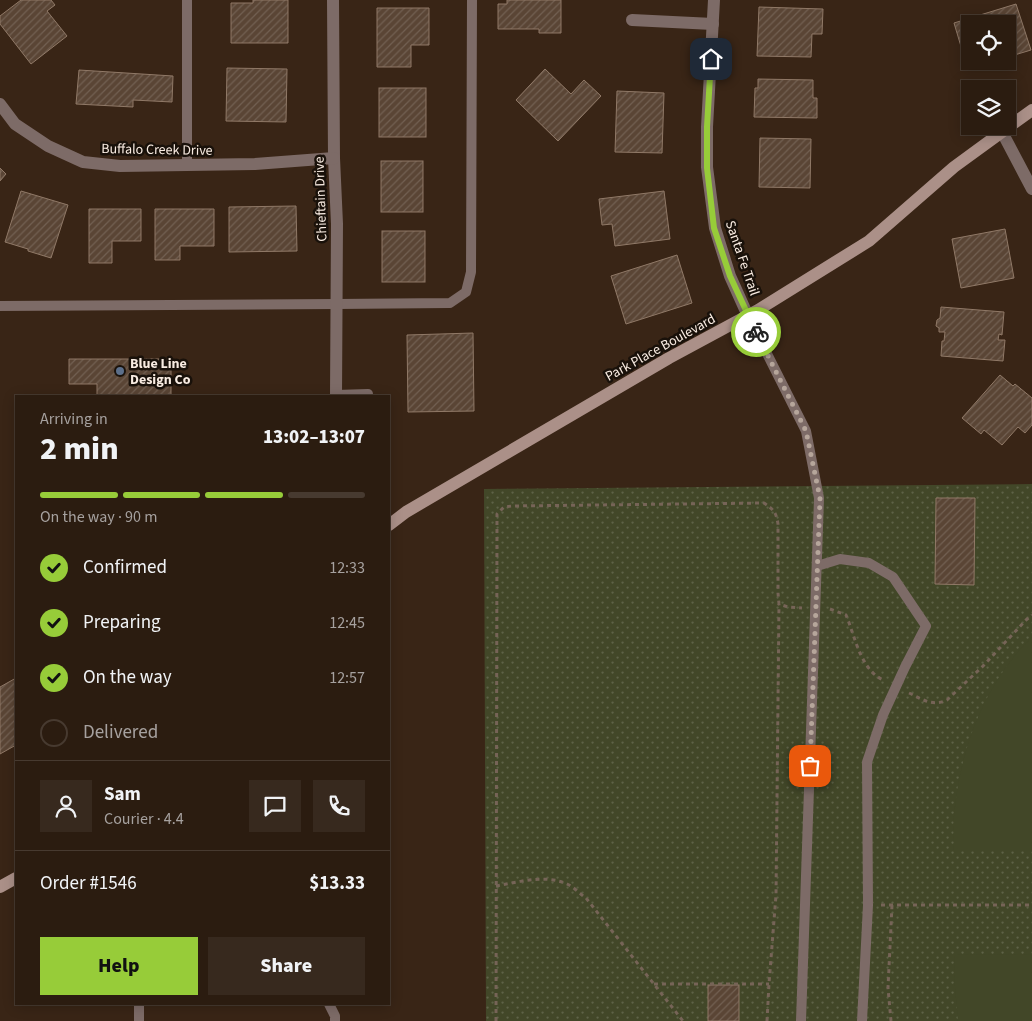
<!DOCTYPE html>
<meta charset="utf-8">
<style>
body{margin:0;font-family:"Source Sans 3",sans-serif;background:#37291e;color:#f1f3f6;height:100vh;display:flex;flex-direction:column;font-size:19px;white-space:nowrap}
*{box-sizing:border-box;margin:0}
p{font-size:16px;color:#a6a19f}
.icon{flex:none;width:28px;height:28px;fill:none;stroke:currentColor;stroke-width:2;stroke-linecap:round;stroke-linejoin:round}
.map{position:relative;flex:1;overflow:hidden}
.panel{position:absolute;left:15px;top:395px;width:375px;height:610px;display:flex;flex-direction:column;background:#2b1c10;border-radius:0px;box-shadow:0 2px 12px #0003,0 0 0 1px #473a30}
.panel>*{flex:none}
.controls{position:absolute;left:961px;top:15px;display:grid;gap:10px}
.controls a{display:grid;place-items:center;width:55px;height:55px;border-radius:0px;background:#2b1c10;box-shadow:0 2px 12px #0003,0 0 0 1px #473a30;font-size:25px}
.pin{position:absolute;display:grid;place-items:center;width:42px;height:42px;color:#fff;margin:-21px;border-radius:10px;box-shadow:0 2px 8px #0006}
.courier{position:absolute;display:grid;place-items:center;width:50px;height:50px;margin:-25px;border:4px solid #97cc39;border-radius:50%;background:#fff;color:#222;box-shadow:0 1px 6px #0007}
.headline em{font-style:normal;font-weight:800}
.headline div{display:flex;flex-direction:column-reverse}
.headline{display:flex;align-items:center;justify-content:space-between;height:85px;padding:0 25px}
h1{font-size:32px;font-weight:800;line-height:38px}
.bar{display:grid;grid-template-columns:repeat(4,1fr);gap:8px 5px;align-content:center;height:60px;padding:0 25px}
.bar i{height:6px;border-radius:4px;background:#473a30}
.bar .active{background:#97cc39}
.bar p{grid-column:span 4}
.line{display:flex;align-items:center;gap:12px;padding:0 25px;border-top:1px solid #473a30}
.line div{flex:1}
.round{display:grid;place-items:center;flex:none;width:52px;height:52px;border-radius:0px;background:#37291e}
ol{padding:0 25px;list-style:none}
li{display:flex;align-items:center;gap:15px;height:55px}
li p{margin-inline-start:auto}
li .icon{padding:5px;border-radius:50%;background:#97cc39;color:#111;stroke-width:4}
li:last-child{color:#a6a19f}
li i{width:28px;height:28px;border:2px solid #473a30;border-radius:50%}
.action{display:flex;gap:10px;margin-top:auto;padding:10px 25px}
.action a{flex:1;height:58px;border-radius:0px;background:#97cc39;color:#111;font-size:20px;font-weight:800;line-height:58px;text-align:center}
.action a+a{background:#37291e;color:#f1f3f6}
.map>svg:first-child{display:block}
.park{fill:url(#park-dots)}
.pitch{fill:#424728}
.building{fill:url(#building-hatch);stroke:#907967}
.lines{fill:none;stroke-linecap:round;stroke-linejoin:round}
.path{stroke:#766457;stroke-width:3;stroke-dasharray:4 4;stroke-linecap:butt}
.lane{stroke:#7d6b67;stroke-width:10}
.street{stroke:#7d6b67;stroke-width:12}
.secondary{stroke:#ab9088;stroke-width:12}
.done{stroke:#b6a69b;stroke-width:5;stroke-dasharray:0 9}
.route{stroke:#97cc39;stroke-width:6}
.service-dot{fill:#5c6f8a;stroke:#19110a;stroke-width:2}
.labels{text-anchor:middle;stroke-width:5;stroke-linejoin:round;paint-order:stroke}
.street-label{font-size:14px;fill:#f9ece2;stroke:#19110a}
.poi-label{font-size:14px;font-weight:bold;fill:#f9ece2;stroke:#19110a;text-anchor:start}
</style>
<div class="map">
<svg width="1032" height="1021" viewBox="0 0 1032 1021">
<defs>
<pattern id="park-dots" width="8" height="8" patternUnits="userSpaceOnUse" patternTransform="scale(1.25)"><rect width="8" height="8" fill="#424728"/><path d="M2 2h.1M6 6h.1" fill="none" stroke="#5e6247" stroke-width="1.8" stroke-linecap="round"/></pattern>
<pattern id="building-hatch" width="6" height="6" patternUnits="userSpaceOnUse" patternTransform="scale(1.25)"><rect width="6" height="6" fill="#5a4535"/><path d="M-1 1l2-2M0 6l6-6M5 7l2-2" fill="none" stroke="#726052"/></pattern>
</defs>
<rect width="100%" height="100%" fill="#392516"/>
<path class="park" d="M1032,484V1021H486L484,489Z"/>
<g class="pitch">
<path d="M1032,637V850H954C954,839 953,827 954,816C960,749 984,684 1032,637Z"/>
<path d="M954,954L1032,955V1021H958L955,987Z"/>
</g>
<g class="building">
<path d="M21,0H51L55,5L47,11L67,36L31,64L0,24V16Z"/>
<path d="M253,0H288V43H231V3H253Z"/>
<path d="M507,0H561V33H539V29H498V4H507Z"/>
<path d="M1016,4L1031,50L1008,57V24H970V61H995L968,70L954,23Z"/>
<path d="M759,7L823,9L822,34H812L811,57L757,56Z"/>
<path d="M377,8H429V45H411V67H377Z"/>
<path d="M227,68L287,69L286,122L226,121Z"/>
<path d="M545,69L571,94L584,80L601,96L558,141L516,100Z"/>
<path d="M79,70L173,76L172,102L133,100V107L76,104Z"/>
<path d="M758,79L813,80V98H817V118L754,117L755,88H758Z"/>
<rect x="379" y="88" width="47" height="49"/>
<path d="M617,91L664,93L662,153L615,152Z"/>
<path d="M760,138L811,139L810,188L759,187Z"/>
<rect x="381" y="161" width="42" height="51"/>
<path d="M0,168L6,174L0,181Z"/>
<path d="M21,191L68,205L51,258L28,251V249L5,242Z"/>
<path d="M664,191L670,239L615,246L612,224L602,225L599,199Z"/>
<path d="M296,206L297,251L229,252V207Z"/>
<path d="M89,209H141V241H112V263H89Z"/>
<path d="M155,209H214V246H180V260H155Z"/>
<path d="M1005,229L1014,278L961,288L952,239Z"/>
<rect x="382" y="231" width="43" height="51"/>
<path d="M677,255L692,303L626,324L611,276Z"/>
<path d="M941,307L1004,312L1002,335L999,334L998,340H1005L1003,361L941,356L942,341H944L945,332H939V328L936,326L937,320L940,318Z"/>
<path d="M473,333L474,411L408,412L407,335Z"/>
<path d="M69,359H171V396H97V384H69Z"/>
<path d="M1000,375L1013,386L1015,384L1032,398V425L1025,433L1018,427L1002,445L984,430L981,434L962,418Z"/>
<path d="M936,498H975L974,585L935,584Z"/>
<path d="M16,678V745L0,754V687Z"/>
<rect x="708" y="985" width="31" height="36"/>
</g>
<g class="lines">
<g class="path">
<path d="M830,609L846,615C855,636 860,669 883,680"/>
<path d="M909,693C922,699 932,707 947,700L983,666L1026,620L1032,615"/>
<path d="M496,886C519,882 545,874 567,884C574,887 580,894 586,898L683,1021"/>
<path d="M881,905H1032"/>
<path d="M654,984H769"/>
<path d="M496,1021L497,514L504,507L512,506L764,503C774,510 776,512 778,524V593L779,604L788,607L802,608"/>
<path d="M767,1021L769,984L776,895L779,604"/>
<path d="M891,1021L888,988L892,905"/>
</g>
<g class="lane">
<path d="M187,165V0"/>
<path d="M0,306L337,304L450,303L466,292L471,272L472,0"/>
<path d="M748,316L806,431L819,498L801,1021"/>
<path d="M336,395L368,394"/>
<path d="M817,566L840,559L869,563L893,577L926,626L905,667L883,715L867,762L868,905L862,1021"/>
<path d="M139,1004V1021"/>
<path d="M329,1004L335,1016V1021"/>
</g>
<g class="street">
<path d="M333,0L334,158L337,224L336,396"/>
<path d="M714,0L707,127V167L715,228L730,276L748,316"/>
<path d="M632,20L713,24"/>
<path d="M0,104L15,124L48,146L83,162L120,166L255,164L334,158"/>
<path d="M1002,132L1032,189"/>
</g>
<g class="secondary">
<path d="M389,525L406,512L669,358L758,310L869,241L954,167L1032,110"/>
<path d="M0,887L16,878"/>
</g>
</g>
<g class="lines">
<path class="done" d="M756,332L806,431L820,498L810,766"/>
<path class="route" d="M711,59L707,127V168L714,228L730,276L756,332"/>
</g>
<circle class="service-dot" cx="120" cy="371" r="5"/>
<g class="labels">
<g class="street-label">
<text transform="translate(157 149) rotate(1)" y="5">Buffalo Creek Drive</text>
<text transform="translate(320 199) rotate(-92)" y="5">Chieftain Drive</text>
<text transform="translate(743 258) rotate(71)" y="5">Santa Fe Trail</text>
<text transform="translate(660 347) rotate(-29)" y="5">Park Place Boulevard</text>
</g>
<g class="poi-label">
<text x="130" y="368">Blue Line<tspan x="130" dy="16">Design Co</tspan></text>
</g>
</g>
</svg>
<div class="controls">
<a><svg class="icon" aria-label="locate" viewBox="0 0 24 24"><circle cx="12" cy="12" r="6"/><path d="M12 2v4M12 18v4M2 12h4M18 12h4"/></svg></a>
<a><svg class="icon" aria-label="layers" viewBox="0 0 24 24"><path d="M12 4l9 5-9 5-9-5zM3 14l9 5 9-5"/></svg></a>
</div>
<div class="pin" style="left:810px;top:766px;background:#ea580c"><svg class="icon" aria-label="bag" viewBox="0 0 24 24"><path d="M5 8h14l-1 12H6zM9 8a3 3 0 0 1 6 0"/></svg></div>
<div class="pin" style="left:711px;top:59px;background:#1f2937"><svg class="icon" aria-label="home" viewBox="0 0 24 24"><path d="M3 11l9-7 9 7M6 9v11h12V9"/></svg></div>
<div class="courier" style="left:756px;top:332px"><svg class="icon" aria-label="bike" viewBox="0 0 24 24"><circle cx="6" cy="16" r="4"/><circle cx="18" cy="16" r="4"/><path d="M6 16l4-8h5l3 8M10 8l3 8H6M13 5h3"/></svg></div>
<section class="panel">
<div class="headline"><div><h1>2 min</h1><p>Arriving in</p></div><em>13:02–13:07</em></div>
<div class="bar"><i class="active"></i><i class="active"></i><i class="active"></i><i></i><p>On the way · 90 m</p></div>
<ol>
<li><svg class="icon" aria-label="check" viewBox="0 0 24 24"><path d="M5 12l5 5 9-10"/></svg>Confirmed<p>12:33</p></li>
<li><svg class="icon" aria-label="check" viewBox="0 0 24 24"><path d="M5 12l5 5 9-10"/></svg>Preparing<p>12:45</p></li>
<li><svg class="icon" aria-label="check" viewBox="0 0 24 24"><path d="M5 12l5 5 9-10"/></svg>On the way<p>12:57</p></li>
<li><i></i>Delivered</li>
</ol>
<div class="line" style="height:90px"><a class="round"><svg class="icon" aria-label="person" viewBox="0 0 24 24"><circle cx="12" cy="8" r="4"/><path d="M4 21q1-7 8-7t8 7"/></svg></a><div><b>Sam</b><p>Courier · 4.4</p></div><a class="round"><svg class="icon" aria-label="chat" viewBox="0 0 24 24"><path d="M4 5h16v11H9l-5 4z"/></svg></a><a class="round"><svg class="icon" aria-label="phone" viewBox="0 0 24 24"><path d="M5 4h4l2 5-3 2q2 4 5 5l2-3 5 2v4C11 20 4 13 5 4z"/></svg></a></div>
<div class="line" style="height:65px"><div>Order #1546</div><b>$13.33</b></div>
<div class="action"><a>Help</a><a>Share</a></div>
</section>
</div>
